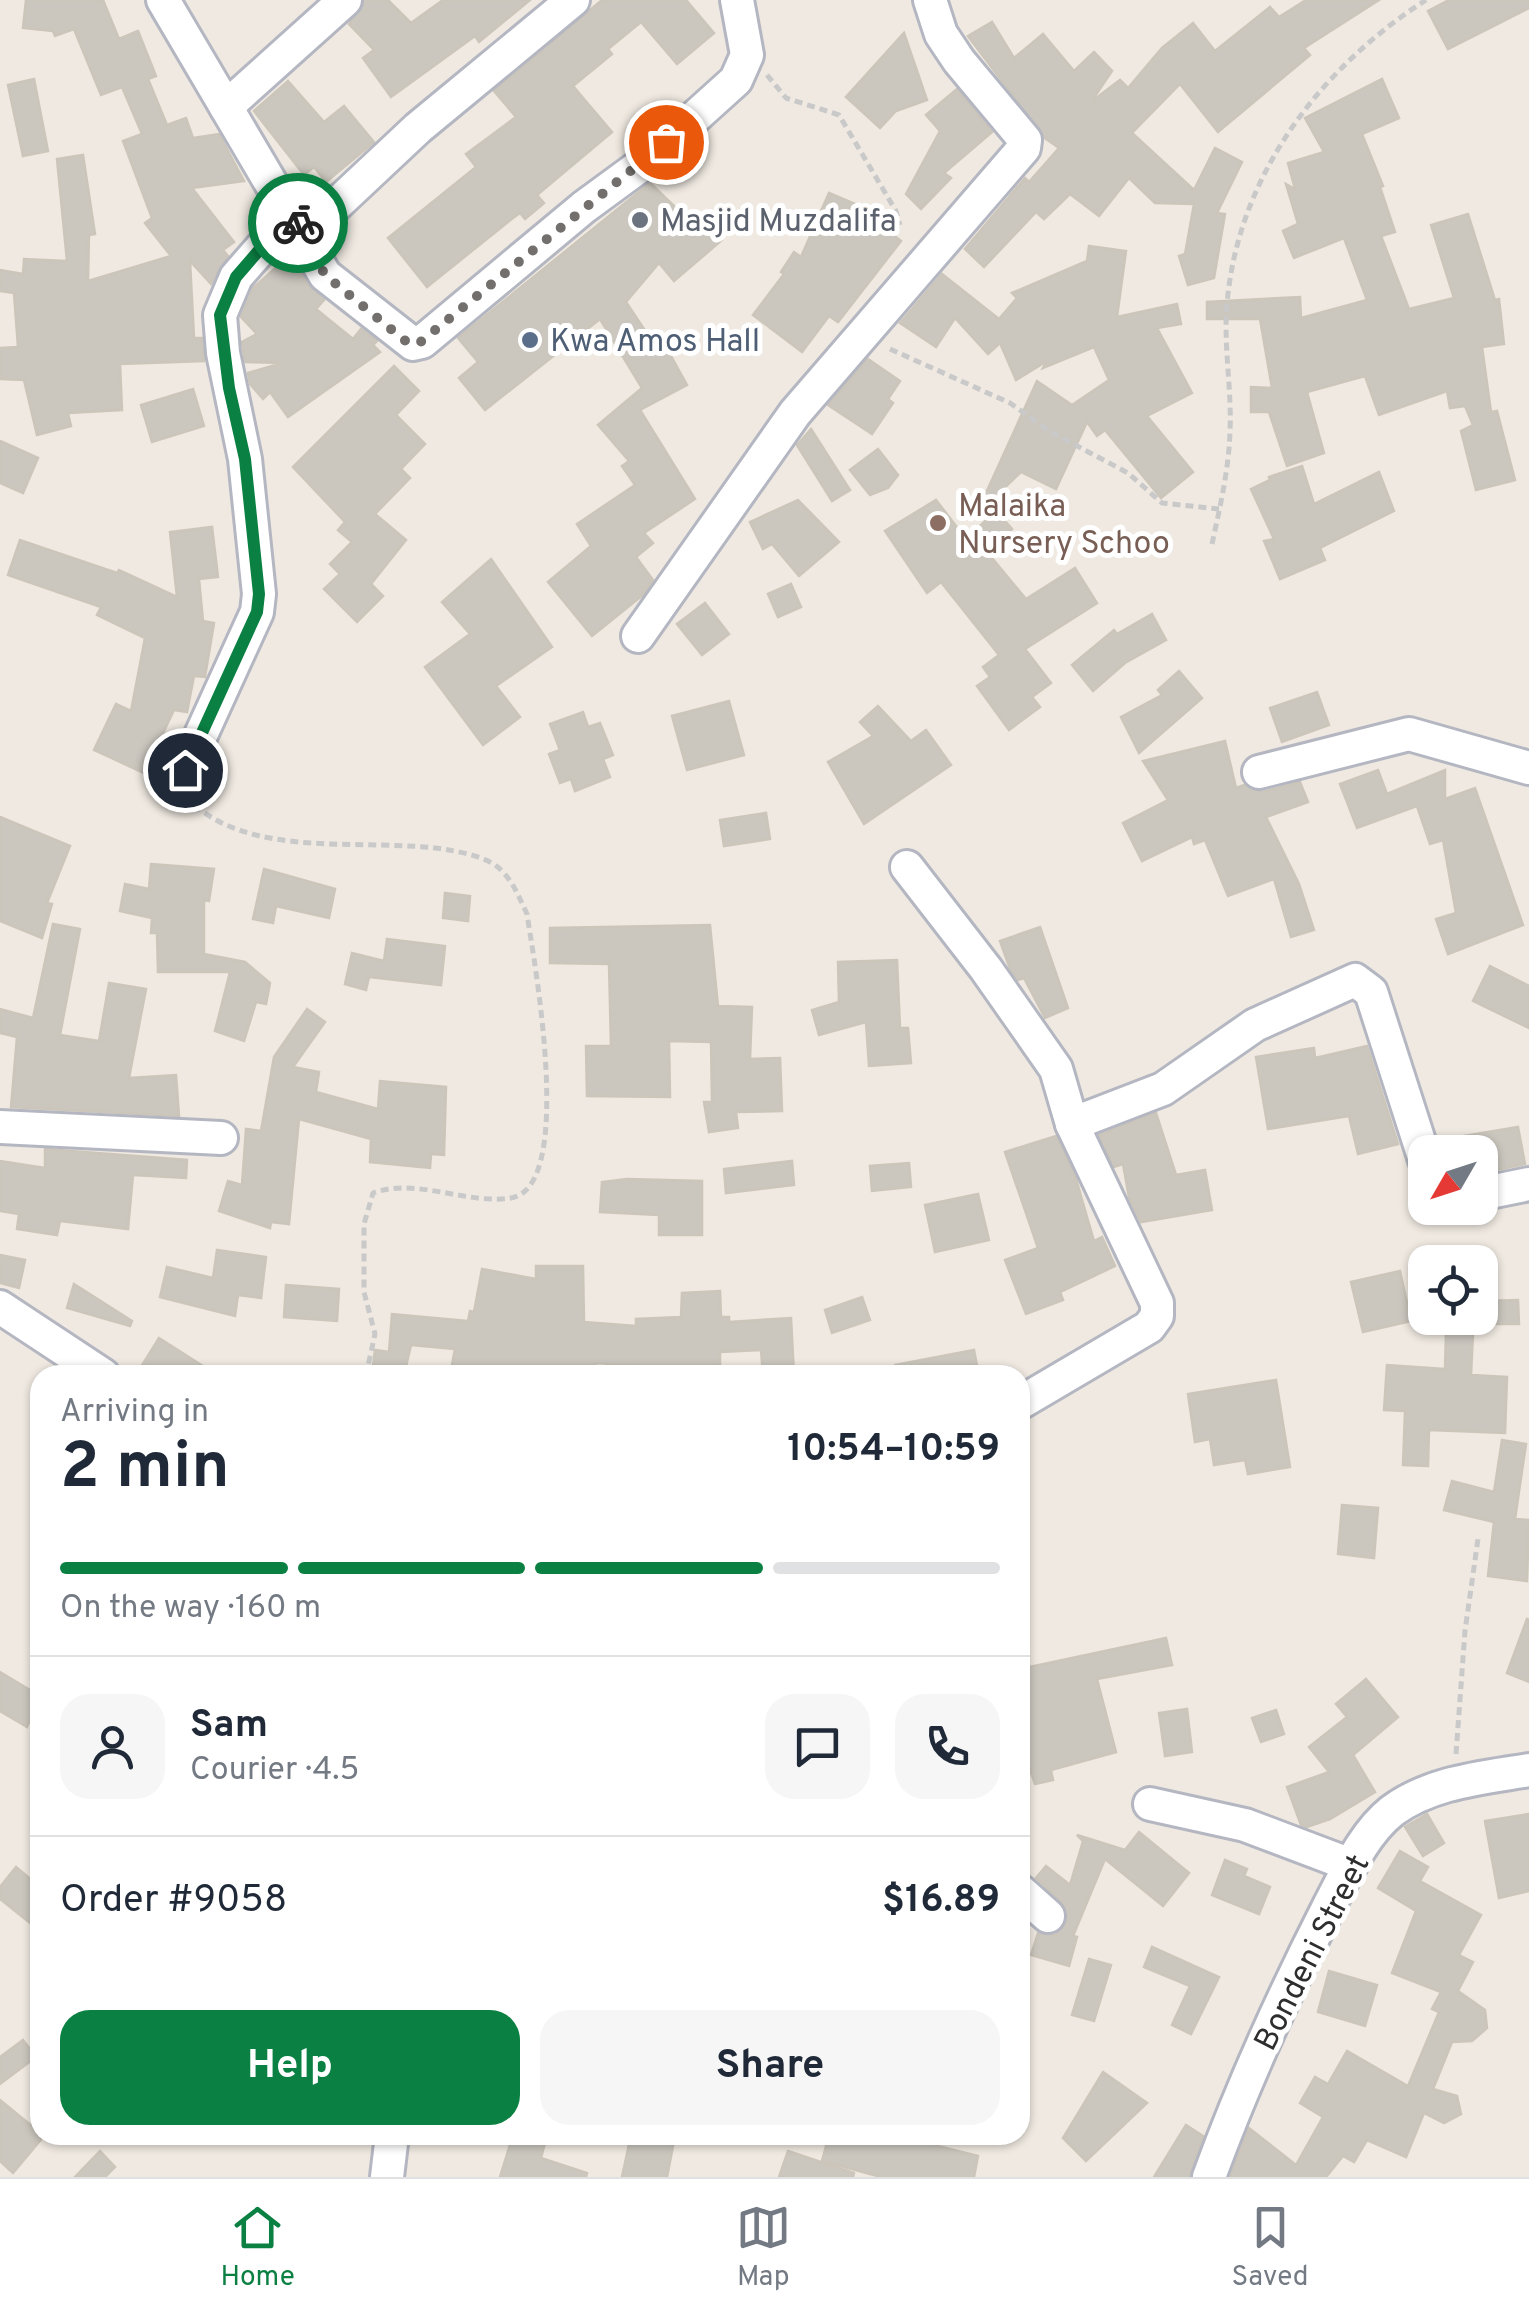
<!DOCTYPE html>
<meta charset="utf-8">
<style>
body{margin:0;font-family:Overpass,sans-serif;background:#f6f6f7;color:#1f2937;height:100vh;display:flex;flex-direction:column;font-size:38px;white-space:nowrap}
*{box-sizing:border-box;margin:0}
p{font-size:32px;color:#747a83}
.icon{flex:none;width:55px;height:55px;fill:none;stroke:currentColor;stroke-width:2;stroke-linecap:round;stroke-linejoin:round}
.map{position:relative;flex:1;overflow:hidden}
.side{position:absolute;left:30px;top:1365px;width:1000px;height:780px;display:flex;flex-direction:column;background:#fff;border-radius:30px;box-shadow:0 2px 8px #0004}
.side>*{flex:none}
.needle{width:65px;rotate:231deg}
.tools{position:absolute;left:1408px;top:1135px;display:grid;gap:20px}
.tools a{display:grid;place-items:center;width:90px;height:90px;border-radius:20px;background:#fff;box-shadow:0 2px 8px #0004;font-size:50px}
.pin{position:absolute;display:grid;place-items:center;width:85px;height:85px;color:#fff;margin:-42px;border:5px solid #fff;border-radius:50%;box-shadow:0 2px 10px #0007}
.courier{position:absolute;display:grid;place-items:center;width:100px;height:100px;margin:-50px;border:8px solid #0b8043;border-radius:50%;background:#fff;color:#222;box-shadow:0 2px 12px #0007}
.head em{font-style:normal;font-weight:700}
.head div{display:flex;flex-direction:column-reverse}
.head{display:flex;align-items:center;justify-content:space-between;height:170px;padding:0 30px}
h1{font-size:65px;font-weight:700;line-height:75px}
.bar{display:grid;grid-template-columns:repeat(4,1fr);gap:15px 10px;align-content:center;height:120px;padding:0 30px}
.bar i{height:12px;border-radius:8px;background:#e0e1e3}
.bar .current{background:#0b8043}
.bar p{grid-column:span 4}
.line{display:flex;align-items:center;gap:25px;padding:0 30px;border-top:2px solid #e0e1e3}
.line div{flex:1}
.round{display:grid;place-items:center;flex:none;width:105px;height:105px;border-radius:30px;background:#f6f6f7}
.button{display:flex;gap:20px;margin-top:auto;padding:20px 30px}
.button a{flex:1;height:115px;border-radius:30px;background:#0b8043;color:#fff;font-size:40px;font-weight:700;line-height:115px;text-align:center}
.button a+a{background:#f6f6f7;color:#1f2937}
.tab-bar{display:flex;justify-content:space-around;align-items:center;height:140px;border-top:2px solid #e0e1e3;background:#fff;font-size:28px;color:#747a83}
.tab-bar a{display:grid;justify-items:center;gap:5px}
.tab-bar .current{color:#0b8043}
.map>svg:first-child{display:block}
.building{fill:#cbc7bf;stroke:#cbc5ba;stroke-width:2.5}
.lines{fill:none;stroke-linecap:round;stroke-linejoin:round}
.street-casing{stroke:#b4b7c1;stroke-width:38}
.path{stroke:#c9c9c9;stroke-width:5;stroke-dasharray:8 5;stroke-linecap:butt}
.street{stroke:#fff;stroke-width:32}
.done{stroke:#726f6d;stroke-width:10;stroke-dasharray:0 18}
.route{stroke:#0b8043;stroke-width:12}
.worship-dot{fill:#6b7280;stroke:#fff;stroke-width:4}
.service-dot{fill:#5c6f8a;stroke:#fff;stroke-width:4}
.education-dot{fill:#8d6e63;stroke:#fff;stroke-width:4}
.labels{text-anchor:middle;stroke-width:10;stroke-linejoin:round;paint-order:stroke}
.worship-label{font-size:32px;fill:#5b616d;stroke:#fff;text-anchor:start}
.service-label{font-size:32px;fill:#4e5e75;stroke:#fff;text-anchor:start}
.education-label{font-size:32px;fill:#785e54;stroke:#fff;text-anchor:start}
.street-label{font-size:32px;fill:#2e2e2e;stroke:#fff}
</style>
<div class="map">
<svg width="1529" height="2177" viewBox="0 0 1529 2177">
<rect width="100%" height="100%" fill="#efe9e1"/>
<g class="building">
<path d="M26,0H103L119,39L138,31L156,76L148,79L167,125L186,118L193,138L219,134L244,181L192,188L234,242L223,250L228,256L211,284L190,261L194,338H202L204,361L120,364L122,410L68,413L71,426L37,435L24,380L0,379V348L18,347L14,293L0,291V270L23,274L24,259L67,261L57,159L83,155L95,234L89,235L88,281L171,256L145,223L152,218L123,141L142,134L122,87L101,95L74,29L55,36L53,31L23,28Z"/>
<path d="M364,0H388L411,23L443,0H530L479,42L475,36L391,97L363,58L374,50L349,24Z"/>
<path d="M602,0H686L714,33L677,64L641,22L608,49L612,54L573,86L612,132L537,195L544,203L525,219L520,213L513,218L427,287L388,238L476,167L466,154L516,117L494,91Z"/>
<path d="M1306,0H1379L1304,48L1310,55L1218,132L1180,84L1132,133L1194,190L1215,148L1242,162L1217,213L1225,214L1214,278L1188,285L1179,256L1185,254L1194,204L1155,203L1129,178L1099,216L1070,194L1044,219L1036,212L984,267L965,249L1025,178L1029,182L1059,148L1045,138L968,36L992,22L1014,58L1043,34L1074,71L1094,52L1112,71L1091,102L1120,80L1128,88L1162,48L1193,23L1215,51L1270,7L1279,17Z"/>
<path d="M1449,0H1529V8L1448,49L1428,11Z"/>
<path d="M904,33L927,100L896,111L880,128L846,97Z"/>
<path d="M34,79L48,151L23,156L8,85Z"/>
<path d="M1382,79L1399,118L1362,134L1383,186L1380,187L1395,232L1381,236L1409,309L1454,298L1431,225L1468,214L1495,300L1499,299L1504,344L1482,347L1491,412L1497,411L1515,480L1476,490L1461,431L1473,425L1465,406L1450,408L1447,391L1379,415L1365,376L1307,392L1324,453L1287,466L1269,412H1251V387L1272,388L1260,319H1207V302L1300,297L1301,318L1367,300L1344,238L1294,258L1283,231L1298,224L1286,184L1295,189L1288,163L1324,152L1305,118Z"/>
<path d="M288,81L324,122L344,106L374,142L326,182L314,167L304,175L254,111Z"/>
<path d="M957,89L992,132L944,173L951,178L921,209L906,194L940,131L926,115Z"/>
<path d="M650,183L698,229L706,222L722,240L674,281L659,263L626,302L650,338H661L687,385L640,410L695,499L644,533L653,543L636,557L653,580L643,595L592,636L548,582L591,546L577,524L635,485L622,466L629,461L598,425L642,388L600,319L485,410L459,378L478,362L458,338Z"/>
<path d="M829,193L869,210L867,215L901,241L838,322L829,316L802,352L753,315L784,274L781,272L794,252L801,257Z"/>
<path d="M1089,246L1126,251L1117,317L1177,304L1181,324L1157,328L1192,393L1147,416L1193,472L1161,498L1105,430L1097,436L1087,422L1056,489L1021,472L976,515L1037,381L1072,405L1109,380L1094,347L1043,368L1047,361L1016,380L1000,343L988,354L955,318L936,347L900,323L942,274L999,319L1017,298L1012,293L1087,261Z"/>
<path d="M290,255L308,286L324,300L316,309L353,339L361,329L377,341L373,345L380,352L288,417L270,392L263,399L250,384L248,373L282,363L245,362L242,342L257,334L241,317L253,288Z"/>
<path d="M868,359L900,381L888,399L893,403L872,434L828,405Z"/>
<path d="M394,366L419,391L396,415L425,444L401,469L410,478L375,514L406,540L371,584L383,596L357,622L324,589L340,574L330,564L352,542L338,530L345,522L293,467Z"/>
<path d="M193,389L204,426L152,442L141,405Z"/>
<path d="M811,429L850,490L832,501L797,445Z"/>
<path d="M0,441L38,458L23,493L0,483Z"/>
<path d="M878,449L898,475L888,488L870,495L850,470Z"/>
<path d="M1302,466L1314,504L1379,472L1394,511L1320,548L1325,560L1280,579L1264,541L1274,539L1251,489L1270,480L1269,477Z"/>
<path d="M798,500L839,542L799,576L772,544L763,549L750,522Z"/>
<path d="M936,500L966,539L996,511L1012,529L987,552L1026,599L1075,568L1097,603L1025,649L1051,683L1032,697L1040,707L1009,730L977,686L990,677L983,667L999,655L941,582L927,593L885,531Z"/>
<path d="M212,527L218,577L199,579L203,621L214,623L205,677L194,676L187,712L174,710L144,773L94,750L116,704L131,711L145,638L97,615L101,607L8,575L20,540L117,573L119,570L177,597L170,532Z"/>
<path d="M491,559L552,647L496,686L520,717L483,745L425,667L470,634L442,602Z"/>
<path d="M791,584L801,607L778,617L768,594Z"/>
<path d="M705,603L729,634L702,655L677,624Z"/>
<path d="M1152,614L1166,640L1125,663L1093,691L1072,665L1114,630L1117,634Z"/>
<path d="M1179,671L1202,698L1139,753L1121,717L1162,695L1158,690Z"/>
<path d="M1317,692L1329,725L1282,742L1270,708Z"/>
<path d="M729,701L744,755L687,770L672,716Z"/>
<path d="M878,706L911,741L926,730L951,765L864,824L828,762L873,736L860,722Z"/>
<path d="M583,712L588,727L600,723L613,755L603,759L610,777L575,791L571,779L560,783L549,754L560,750L550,724Z"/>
<path d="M1225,741L1236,788L1244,785L1263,792L1300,782L1308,802L1266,817L1299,884L1314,930L1291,937L1274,879L1228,896L1205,840L1194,844L1192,837L1142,861L1123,823L1168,800L1143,761Z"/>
<path d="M1378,770L1387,794L1445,770V799L1475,788L1523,925L1448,954L1436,919L1456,913L1443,840L1430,844L1417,806L1357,828L1340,784Z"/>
<path d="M766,813L770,839L724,846L720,820Z"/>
<path d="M0,817L70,846L47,903L52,904L42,938L0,921Z"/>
<path d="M151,864L214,869L209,901L204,900V954L245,962L270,983L266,1004L256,1002L244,1041L215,1031L230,972H158L157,933H151L152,918L120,911L125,884L149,889Z"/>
<path d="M264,869L335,889L329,918L276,906L273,923L253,919Z"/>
<path d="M445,893L470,896L468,921L443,918Z"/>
<path d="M53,924L80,929L60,1035L99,1041L109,983L146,989L129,1078L176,1075L179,1116L11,1107L17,1037L0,1033V1009L33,1018Z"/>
<path d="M710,925L718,1006L752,1007L750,1059L780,1058L782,1111L736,1112L738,1128L709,1132L704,1102H712L711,1042L669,1041L670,1097L587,1096L586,1046H611L609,964L550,963V928Z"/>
<path d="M1040,927L1068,1008L1045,1018L1024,978L1018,980L1010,969L1000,941Z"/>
<path d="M387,939L445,946L441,985L369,977L366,990L345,984L352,953L384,961Z"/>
<path d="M897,960L900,1028H908L911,1063L869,1066L866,1022L819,1035L812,1010L839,1002L838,962Z"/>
<path d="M1490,966L1529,986V1028L1473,1001Z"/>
<path d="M307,1009L325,1022L293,1067L319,1072L316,1092L378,1109L380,1081L446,1087L444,1155L431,1154L430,1168L370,1162L371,1139L299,1119L289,1224L271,1222L270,1228L219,1211L228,1181L242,1185L246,1129L261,1131L274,1057Z"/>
<path d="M1367,1046L1398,1144L1358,1154L1349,1116L1268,1129L1256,1057L1314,1048L1315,1058Z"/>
<path d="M1156,1113L1176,1175L1205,1170L1212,1210L1141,1222L1129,1197L1123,1164L1114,1167L1099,1135Z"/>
<path d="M1518,1127L1525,1164L1506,1168L1480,1173V1152H1444L1440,1140Z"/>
<path d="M1056,1136L1076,1179L1094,1241L1102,1237L1115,1266L1060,1292L1063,1300L1026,1314L1005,1260L1038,1248L1005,1152Z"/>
<path d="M45,1149L187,1160L186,1178L133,1175L128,1229L60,1221L57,1235L17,1229L19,1214L0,1211V1161L45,1168Z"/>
<path d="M792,1161L794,1185L726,1193L724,1169Z"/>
<path d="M909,1163L911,1187L872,1191L870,1166Z"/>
<path d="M627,1179L702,1181V1235H659V1215L600,1212L602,1182Z"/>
<path d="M978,1194L989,1240L935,1252L925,1205Z"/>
<path d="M217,1250L266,1257L261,1298L238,1295L235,1316L160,1297L167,1267L213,1278Z"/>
<path d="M0,1255L25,1260L19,1288L0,1283Z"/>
<path d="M536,1266H583L584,1322L636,1326V1319L681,1317L682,1293L720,1291L721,1317H729V1322L791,1318L794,1375H763L761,1350L720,1352V1373L638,1371V1366L596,1363L593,1375H450L455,1349L411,1345L404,1375H372L375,1350L389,1352L392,1314L468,1321L470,1311L474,1312L482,1269L536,1279Z"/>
<path d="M1400,1271L1411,1321L1363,1332L1351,1282Z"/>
<path d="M74,1284L132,1321L130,1326L67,1308Z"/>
<path d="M286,1285L339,1289L337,1321L284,1317Z"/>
<path d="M862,1297L870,1320L832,1333L825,1310Z"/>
<path d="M1518,1300L1519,1324H1480V1301Z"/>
<path d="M1446,1332L1473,1333L1471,1375L1507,1377L1505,1433L1429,1430L1428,1466L1403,1465L1405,1411L1384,1410L1387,1365L1445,1369Z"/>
<path d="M159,1338L217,1375H136Z"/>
<path d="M974,1350L978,1371L896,1375L895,1365Z"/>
<path d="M1276,1380L1290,1467L1248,1474L1245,1460L1214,1465L1210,1439L1195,1442L1188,1394Z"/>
<path d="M1502,1440L1526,1444L1515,1519L1529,1520L1527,1581L1488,1576L1494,1522L1444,1510L1452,1481L1494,1492Z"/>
<path d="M1342,1505L1378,1508L1374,1558L1338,1554Z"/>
<path d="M1527,1619L1529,1620V1682L1507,1673Z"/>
<path d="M1166,1638L1172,1665L1097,1679L1116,1752L1051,1770L1053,1780L1035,1784L1020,1741V1669Z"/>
<path d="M0,1672L40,1696L27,1727L0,1711Z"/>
<path d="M1366,1679L1398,1717L1353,1755L1375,1792L1330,1819L1307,1827L1301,1825L1287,1787L1329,1772L1309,1747L1347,1717L1336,1704Z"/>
<path d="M1187,1709L1192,1752L1165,1756L1159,1713Z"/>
<path d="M1276,1710L1284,1734L1261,1742L1252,1718Z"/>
<path d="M1427,1814L1444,1843L1423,1856L1405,1827Z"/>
<path d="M1529,1814V1891L1499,1898L1485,1821Z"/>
<path d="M1139,1832L1189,1873L1163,1906L1105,1859L1073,1936L1077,1937L1069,1966L1031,1955L1038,1933L1055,1935L1068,1919L1062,1902L1036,1878L1046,1866L1070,1885L1083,1841L1077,1835L1125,1850Z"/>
<path d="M1400,1851L1428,1867L1420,1881L1481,1915L1459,1955L1473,1962L1458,1991L1485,2010L1487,2028L1472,2041L1452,2042L1433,2089L1457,2096L1461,2114L1444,2123L1424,2113L1406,2157L1367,2140L1354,2162L1343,2156L1326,2177H1230L1249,2128L1296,2165L1323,2117L1300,2103L1315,2077L1328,2084L1347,2051L1408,2086L1439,2012L1432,2009L1441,1992L1392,1973L1416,1911L1378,1888Z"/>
<path d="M1225,1860L1247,1869L1244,1876L1270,1887L1259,1914L1212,1895Z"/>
<path d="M16,1867L40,1887V1931L0,1899V1887Z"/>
<path d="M1152,1947L1219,1977L1191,2034L1172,2025L1190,1986L1144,1967Z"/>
<path d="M1089,1959L1111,1965L1094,2021L1072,2015Z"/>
<path d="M1329,1971L1377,1985L1365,2026L1318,2012Z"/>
<path d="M23,2040L36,2057L0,2084V2057Z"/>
<path d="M1103,2072L1147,2103L1086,2161L1063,2138Z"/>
<path d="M0,2100L44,2136L13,2173L0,2161Z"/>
<path d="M1186,2125L1203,2136L1189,2177H1154Z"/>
<path d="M513,2135H547L541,2158L587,2173L586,2177H500Z"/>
<path d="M631,2135L674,2141L667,2177H622Z"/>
<path d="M829,2135H894L978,2156L974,2177H881L822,2161Z"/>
<path d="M100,2151L115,2167L105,2177H75Z"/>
<path d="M788,2151L854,2173L853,2177H779Z"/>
</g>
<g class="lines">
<defs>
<g id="street">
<path d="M163,0L325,275L413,344L422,342L584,207L644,163L736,80L747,55L737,0"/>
<path d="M226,107L345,0"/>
<path d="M304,235L418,128L573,0"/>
<path d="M638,636L795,413L1024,148L1025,140L959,61L941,34L930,0"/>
<path d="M185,770L257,612L259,594L245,459L223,353L220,315L236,277L292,213"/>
<path d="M1259,772L1409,734L1529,768"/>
<path d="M907,867L986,969L1056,1069L1072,1124L1157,1303V1316L1149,1327L1020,1403"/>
<path d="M1072,1124L1163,1089L1255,1025L1355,980L1371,992L1425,1160"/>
<path d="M0,1127L221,1138"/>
<path d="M1480,1194L1529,1184"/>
<path d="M0,1307L103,1375"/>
<path d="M1150,1804L1245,1825L1351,1865"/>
<path d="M1020,1891L1048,1916"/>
<path d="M387,2177L392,2135"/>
<path d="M1209,2177C1243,2084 1284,1994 1329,1906C1346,1874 1363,1834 1392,1811C1431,1782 1482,1778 1529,1770"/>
</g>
</defs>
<use href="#street" class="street-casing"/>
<g class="path">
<path d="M767,75L786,98L839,115L896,211L900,225"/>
<path d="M890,349L1010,403L1049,431L1128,473L1162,503L1219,509"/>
<path d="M1212,544C1220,507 1229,469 1230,431C1232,385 1222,340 1228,294C1242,170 1323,66 1426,0"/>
<path d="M185,796C248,863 366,836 449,850C465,853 486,857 499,868C513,881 519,897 527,914C534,961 576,1187 511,1198C467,1205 416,1177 373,1193L364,1224V1292L375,1334L366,1375"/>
<path d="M1456,1754L1465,1631L1478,1539"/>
</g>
<use href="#street" class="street"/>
</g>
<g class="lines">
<path class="done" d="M298,223L325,275L408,343L418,344L666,142"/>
<path class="route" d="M185,770L257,612L259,594L245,459L229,388L220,315L236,277L292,212L298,223"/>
</g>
<circle class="worship-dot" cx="640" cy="220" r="10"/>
<circle class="service-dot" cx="530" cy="340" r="10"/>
<circle class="education-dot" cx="938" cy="523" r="10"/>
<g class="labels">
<g class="worship-label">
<text x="660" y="231">Masjid Muzdalifa</text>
</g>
<g class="service-label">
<text x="550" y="351">Kwa Amos Hall</text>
</g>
<g class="education-label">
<text x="958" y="516">Malaika<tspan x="958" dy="37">Nursery Schoo</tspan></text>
</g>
<g class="street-label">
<text transform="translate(1311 1952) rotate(-63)" y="11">Bondeni Street</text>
</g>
</g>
</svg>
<div class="tools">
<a><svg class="needle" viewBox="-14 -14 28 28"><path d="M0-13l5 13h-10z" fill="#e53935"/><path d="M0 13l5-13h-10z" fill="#747a83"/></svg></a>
<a><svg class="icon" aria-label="locate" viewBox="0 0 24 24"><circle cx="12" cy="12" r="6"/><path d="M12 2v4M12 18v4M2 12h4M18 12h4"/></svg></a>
</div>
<div class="pin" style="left:666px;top:142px;background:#ea580c"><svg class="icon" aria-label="bag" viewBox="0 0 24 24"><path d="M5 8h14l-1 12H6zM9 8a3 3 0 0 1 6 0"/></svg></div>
<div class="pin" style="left:185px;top:770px;background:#1f2937"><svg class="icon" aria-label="home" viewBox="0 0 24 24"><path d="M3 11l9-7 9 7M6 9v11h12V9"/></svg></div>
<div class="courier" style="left:298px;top:223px"><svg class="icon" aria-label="bike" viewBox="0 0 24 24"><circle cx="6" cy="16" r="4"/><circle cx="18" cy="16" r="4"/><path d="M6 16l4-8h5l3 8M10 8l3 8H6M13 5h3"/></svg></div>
<section class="side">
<div class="head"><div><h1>2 min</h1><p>Arriving in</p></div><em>10:54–10:59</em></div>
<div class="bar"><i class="current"></i><i class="current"></i><i class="current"></i><i></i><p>On the way · 160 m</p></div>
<div class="line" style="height:180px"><a class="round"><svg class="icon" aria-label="person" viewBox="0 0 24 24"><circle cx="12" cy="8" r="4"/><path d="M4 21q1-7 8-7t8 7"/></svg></a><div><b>Sam</b><p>Courier · 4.5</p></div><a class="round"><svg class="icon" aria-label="chat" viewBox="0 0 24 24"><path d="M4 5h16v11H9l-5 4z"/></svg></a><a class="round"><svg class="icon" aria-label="phone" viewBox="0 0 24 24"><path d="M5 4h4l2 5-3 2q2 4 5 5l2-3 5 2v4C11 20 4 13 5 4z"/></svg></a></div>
<div class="line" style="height:130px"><div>Order #9058</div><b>$16.89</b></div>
<div class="button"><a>Help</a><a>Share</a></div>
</section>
</div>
<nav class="tab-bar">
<a class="current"><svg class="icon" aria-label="home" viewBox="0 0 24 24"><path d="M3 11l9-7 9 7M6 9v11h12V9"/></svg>Home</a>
<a><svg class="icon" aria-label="map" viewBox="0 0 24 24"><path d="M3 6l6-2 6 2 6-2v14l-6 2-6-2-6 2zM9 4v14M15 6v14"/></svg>Map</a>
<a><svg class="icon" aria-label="saved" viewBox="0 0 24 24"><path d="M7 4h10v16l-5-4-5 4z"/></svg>Saved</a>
</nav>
